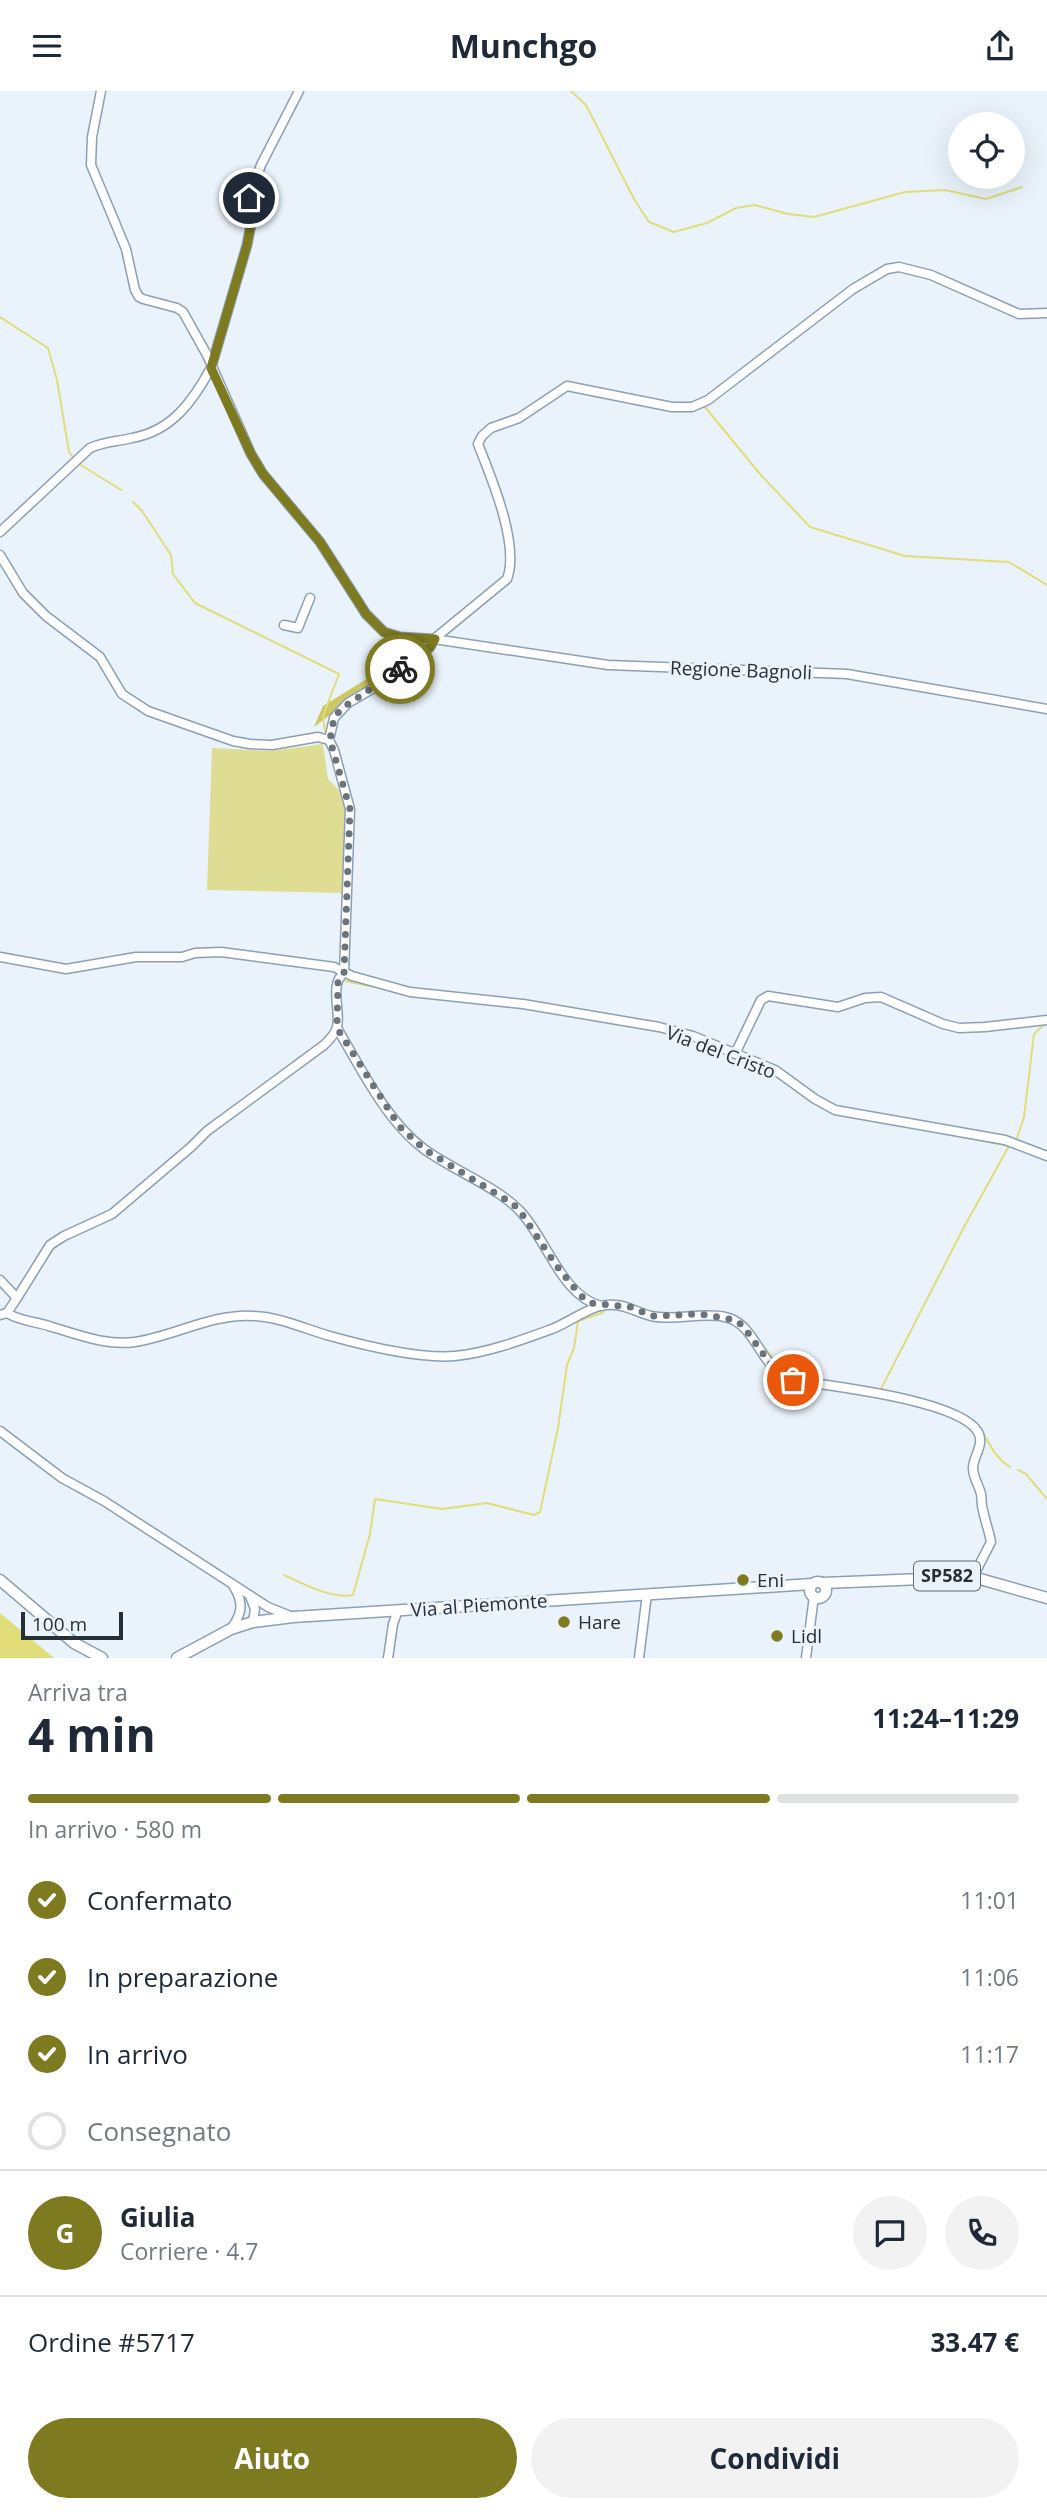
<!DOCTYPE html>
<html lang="it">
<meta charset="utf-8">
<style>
body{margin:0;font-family:"Open Sans",sans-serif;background:#f2f2f3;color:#1f2937;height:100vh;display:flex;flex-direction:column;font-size:26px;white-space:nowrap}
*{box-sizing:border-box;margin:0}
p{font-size:23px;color:#747a83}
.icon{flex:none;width:38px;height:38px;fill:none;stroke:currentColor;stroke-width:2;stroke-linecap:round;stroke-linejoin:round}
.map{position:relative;height:1567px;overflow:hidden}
.side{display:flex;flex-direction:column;background:#fff;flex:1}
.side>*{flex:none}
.buttons{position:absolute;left:948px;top:21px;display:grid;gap:14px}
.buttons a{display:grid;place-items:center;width:77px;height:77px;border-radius:50%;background:#fff;box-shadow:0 7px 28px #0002;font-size:35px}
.scale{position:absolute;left:21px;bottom:18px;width:102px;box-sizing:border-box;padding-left:7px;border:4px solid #272f37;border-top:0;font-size:19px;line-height:24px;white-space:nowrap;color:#272f37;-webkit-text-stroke:5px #eaf3fb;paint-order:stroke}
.pin{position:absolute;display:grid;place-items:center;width:60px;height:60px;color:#fff;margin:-30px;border:4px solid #fff;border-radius:50%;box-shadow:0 2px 7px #0007}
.courier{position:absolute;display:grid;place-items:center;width:70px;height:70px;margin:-35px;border:5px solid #7d7a20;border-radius:50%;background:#fff;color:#222;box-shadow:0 2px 9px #0007}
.headline em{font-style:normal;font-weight:700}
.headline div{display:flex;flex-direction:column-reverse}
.headline{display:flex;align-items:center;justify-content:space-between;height:119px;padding:0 28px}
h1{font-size:46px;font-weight:700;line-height:52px}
.bar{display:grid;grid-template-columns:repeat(4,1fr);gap:10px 7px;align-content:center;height:84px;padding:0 28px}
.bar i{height:9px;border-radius:5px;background:#e0e1e3}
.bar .on{background:#7d7a20}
.bar p{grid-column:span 4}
.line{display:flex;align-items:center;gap:18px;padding:0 28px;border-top:2px solid #e0e1e3}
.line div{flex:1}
.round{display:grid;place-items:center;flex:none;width:74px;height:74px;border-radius:37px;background:#f2f2f3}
ol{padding:0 28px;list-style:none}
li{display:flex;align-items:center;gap:21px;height:77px}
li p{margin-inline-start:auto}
li .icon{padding:7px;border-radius:50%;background:#7d7a20;color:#fff;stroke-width:4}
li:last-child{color:#747a83}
li i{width:38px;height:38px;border:4px solid #e0e1e3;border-radius:50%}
.cta{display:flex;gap:14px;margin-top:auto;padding:14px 28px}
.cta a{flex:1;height:80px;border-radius:42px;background:#7d7a20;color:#fff;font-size:28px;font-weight:700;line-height:80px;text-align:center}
.cta a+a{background:#f2f2f3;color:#1f2937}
header{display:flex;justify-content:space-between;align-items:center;height:91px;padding:0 28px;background:#fff;font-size:32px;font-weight:700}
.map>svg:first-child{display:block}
.green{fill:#dfdd94}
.forest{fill:#ccc863}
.water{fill:#e1dd78}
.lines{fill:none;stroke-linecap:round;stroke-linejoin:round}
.stream{stroke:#e1dd78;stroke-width:2}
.minor-casing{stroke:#8ba0b4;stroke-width:11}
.major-casing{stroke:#8ba0b4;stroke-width:13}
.minor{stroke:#fff;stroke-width:8}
.major{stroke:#fff;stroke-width:10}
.done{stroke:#6b747c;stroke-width:7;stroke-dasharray:0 12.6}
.route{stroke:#7d7a20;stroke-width:9}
.poi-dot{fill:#7d7a20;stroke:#eaf3fb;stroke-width:2.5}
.labels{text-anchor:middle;stroke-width:6;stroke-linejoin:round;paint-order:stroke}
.shield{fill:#eaf3fb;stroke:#626a72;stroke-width:2}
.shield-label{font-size:18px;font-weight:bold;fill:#272f37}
.street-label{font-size:19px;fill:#272f37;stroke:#eaf3fb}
.poi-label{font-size:19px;fill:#272f37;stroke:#eaf3fb;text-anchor:start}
</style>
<header><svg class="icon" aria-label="menu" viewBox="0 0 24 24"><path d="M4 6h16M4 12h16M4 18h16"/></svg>Munchgo<svg class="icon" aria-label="share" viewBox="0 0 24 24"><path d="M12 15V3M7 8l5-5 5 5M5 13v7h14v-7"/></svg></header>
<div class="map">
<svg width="1047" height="1567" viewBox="0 0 1047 1567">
<rect width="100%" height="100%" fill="#eaf3fb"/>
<path class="green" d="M323,653L328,688L339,699L346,719L342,802L207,799L212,657L270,660Z"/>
<path class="forest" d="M423,553L314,636L323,615Z"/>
<path class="water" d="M0,1522L54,1567H0Z"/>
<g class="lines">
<g class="stream">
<path d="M571,0L586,14L634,108L649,131L674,141L707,132L736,117L755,114L788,123L814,126L905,101L945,99L986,108L1022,96"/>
<path d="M0,226L48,257L57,289L69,361L73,366"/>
<path d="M705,316L760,383L810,436L905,465L1009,471L1047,494"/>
<path d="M81,374L121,399"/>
<path d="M133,411L142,420L171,464L173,483L195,512L339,583L323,625L325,640"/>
<path d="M345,890L375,896"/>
<path d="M612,932L662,941"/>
<path d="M684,947L715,958"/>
<path d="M947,1043L1009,1055"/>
<path d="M1017,1047L1024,1026L1034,943L1045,933"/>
<path d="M662,1222H685"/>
<path d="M760,1251L785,1282"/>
<path d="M880,1300L964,1136L1009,1055"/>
<path d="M970,1328C989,1340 986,1361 1010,1376"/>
<path d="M1018,1379L1026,1383L1047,1408"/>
<path d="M284,1484C304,1493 331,1508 353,1504L370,1443L375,1408L442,1418L487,1412L534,1424L540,1421L558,1337L567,1274L574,1257L578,1230L602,1222L606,1218H613"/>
</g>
<defs>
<g id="minor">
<path d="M101,0L92,46L91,74L126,158L135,199L139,206L143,208L177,217L183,221L207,264L251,363L263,383L320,451L366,523L384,541L400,546L434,548L608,574L847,583L1047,618"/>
<path d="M0,441L90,357C106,350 116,351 132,347C172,340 193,310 211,277L247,154L251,133L249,107L261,74L299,0"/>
<path d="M0,464L23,502L46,525L100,566L122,603L148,620L233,650L250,653L272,654L318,646L329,649"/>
<path d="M284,534L298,537L310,507"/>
<path d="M0,866L66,878L136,866H182L195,862L221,861L334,876L352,885L410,901L523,913L659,936L693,945L775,979L815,1008L835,1019L1005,1049L1047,1065"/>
<path d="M337,937C360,976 387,1031 424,1058C451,1078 497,1096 519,1119C546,1146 561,1205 601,1215"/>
<path d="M735,963L761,909L768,905L838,916L865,907L881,906L943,933L959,937L985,936L1047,929"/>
<path d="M0,1189L17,1207L7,1222"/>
<path d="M17,1207L50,1154L64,1145L112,1123L191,1056L207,1040L324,954C329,949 335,944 337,936C341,920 329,893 344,882L350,718L334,659L329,649L334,627L348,612L384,591L430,556L434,548L507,488C520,454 491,386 478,353L482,345L491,337L519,327L567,295L672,316H692L708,309L853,198L887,178L899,176L931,184L1019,223L1047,222"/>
<path d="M0,1224L7,1222C19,1230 38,1231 52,1236C79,1244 107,1255 135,1251C175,1245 213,1222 254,1225C280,1226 305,1238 330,1245C366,1255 419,1268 455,1265C487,1262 522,1249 552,1238C569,1231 583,1220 600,1215C620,1210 633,1220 651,1225C675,1230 701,1221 725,1226C752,1231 759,1267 779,1282C783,1285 789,1287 793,1289C831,1295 960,1309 978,1341C985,1354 973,1365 973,1377C973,1387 979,1394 981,1403C982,1408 981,1414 983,1419C985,1430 989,1440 991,1451L973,1486"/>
<path d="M0,1340L62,1387L104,1410L268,1516L293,1526"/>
<path d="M250,1505L255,1518L253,1531"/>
<path d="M231,1538C242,1523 244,1512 234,1496"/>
<path d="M388,1567L393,1533L398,1519"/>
<path d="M639,1567L647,1503"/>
<path d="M806,1567L814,1505"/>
</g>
<g id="major">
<path d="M0,1489L74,1552L102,1567"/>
<circle cx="818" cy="1499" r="8"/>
<path d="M823,1492L973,1486L1047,1507"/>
<path d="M177,1567L231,1538L253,1531L293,1526L812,1493"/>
</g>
</defs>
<use href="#minor" class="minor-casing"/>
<use href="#major" class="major-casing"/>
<use href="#minor" class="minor"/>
<use href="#major" class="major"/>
</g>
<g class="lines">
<path class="done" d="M400,578L341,618L334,627L330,649L350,718L344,882L338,890L337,937L399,1035L424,1058L513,1113L520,1120L556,1174L580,1204L591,1212L631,1216L652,1225L700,1223L735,1229L743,1235L772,1275L780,1283L793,1289"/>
<path class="route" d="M249,107L251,133L247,154L211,277L251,363L263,383L320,451L366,523L384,541L400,546L435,548L430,556L400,578"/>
</g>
<g class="poi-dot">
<circle cx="743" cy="1489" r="7"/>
<circle cx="564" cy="1531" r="7"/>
<circle cx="777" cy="1545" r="7"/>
</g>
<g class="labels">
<rect class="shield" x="914" y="1470.5" width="66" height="29" rx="5"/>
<g class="shield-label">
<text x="947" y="1491">SP582</text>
</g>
<g class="street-label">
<text transform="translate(741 579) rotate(2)" y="7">Regione Bagnoli</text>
<text transform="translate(721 961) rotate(21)" y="7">Via del Cristo</text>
<text transform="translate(479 1514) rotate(-4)" y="7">Via al Piemonte</text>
</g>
<g class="poi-label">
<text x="757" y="1496">Eni</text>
<text x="578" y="1538">Hare</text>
<text x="791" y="1552">Lidl</text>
</g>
</g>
</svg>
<div class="buttons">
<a><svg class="icon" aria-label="locate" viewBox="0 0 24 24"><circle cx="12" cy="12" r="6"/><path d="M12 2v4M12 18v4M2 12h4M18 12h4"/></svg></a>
</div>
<div class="scale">100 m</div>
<div class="pin" style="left:793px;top:1289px;background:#ea580c"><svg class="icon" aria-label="bag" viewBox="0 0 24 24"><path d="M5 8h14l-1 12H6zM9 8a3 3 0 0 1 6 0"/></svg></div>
<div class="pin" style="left:249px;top:107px;background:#1f2937"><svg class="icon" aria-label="home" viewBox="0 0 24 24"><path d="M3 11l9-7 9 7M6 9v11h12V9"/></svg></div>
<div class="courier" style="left:400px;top:578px"><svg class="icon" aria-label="bike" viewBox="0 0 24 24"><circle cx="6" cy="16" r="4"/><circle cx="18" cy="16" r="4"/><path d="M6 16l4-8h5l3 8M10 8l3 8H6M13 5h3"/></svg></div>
</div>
<section class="side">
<div class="headline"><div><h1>4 min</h1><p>Arriva tra</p></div><em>11:24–11:29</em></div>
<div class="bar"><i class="on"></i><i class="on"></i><i class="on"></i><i></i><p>In arrivo · 580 m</p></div>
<ol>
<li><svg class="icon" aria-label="check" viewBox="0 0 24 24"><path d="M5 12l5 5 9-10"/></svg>Confermato<p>11:01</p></li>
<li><svg class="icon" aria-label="check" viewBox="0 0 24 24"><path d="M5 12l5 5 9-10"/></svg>In preparazione<p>11:06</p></li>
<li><svg class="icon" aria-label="check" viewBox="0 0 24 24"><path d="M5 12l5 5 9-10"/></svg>In arrivo<p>11:17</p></li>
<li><i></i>Consegnato</li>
</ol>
<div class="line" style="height:126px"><b class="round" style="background:#7d7a20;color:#fff">G</b><div><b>Giulia</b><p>Corriere · 4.7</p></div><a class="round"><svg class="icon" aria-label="chat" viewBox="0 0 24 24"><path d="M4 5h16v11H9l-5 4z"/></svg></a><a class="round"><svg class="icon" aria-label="phone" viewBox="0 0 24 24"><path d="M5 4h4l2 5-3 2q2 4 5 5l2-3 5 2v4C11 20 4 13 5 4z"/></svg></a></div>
<div class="line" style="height:91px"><div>Ordine #5717</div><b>33.47 €</b></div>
<div class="cta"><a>Aiuto</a><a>Condividi</a></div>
</section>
